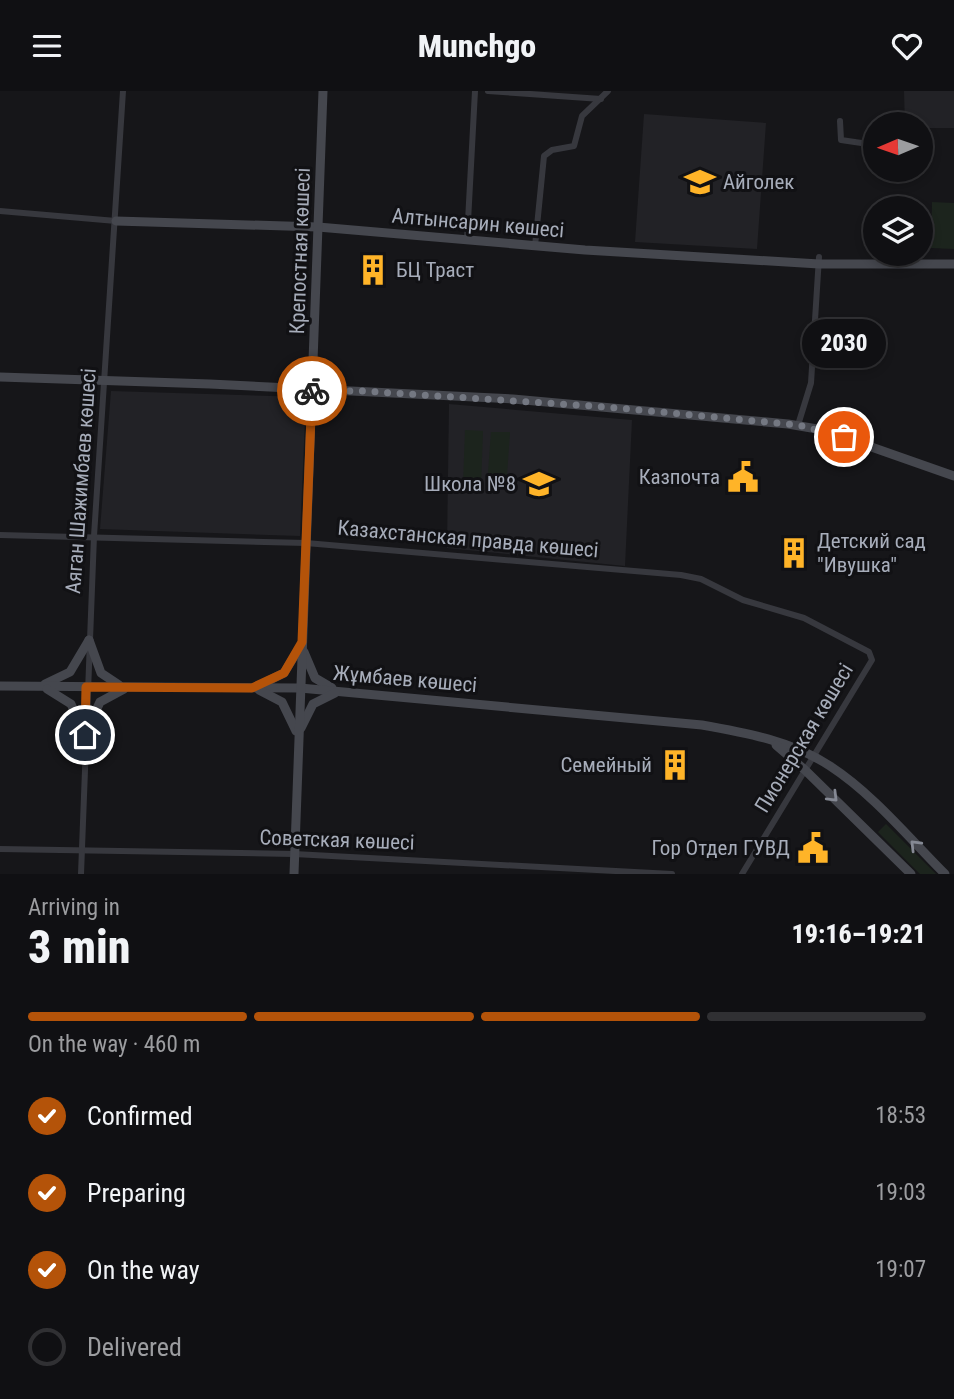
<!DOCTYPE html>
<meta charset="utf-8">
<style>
body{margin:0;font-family:"Roboto Condensed",sans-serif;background:#1e1e21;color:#f1f3f6;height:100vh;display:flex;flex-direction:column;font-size:26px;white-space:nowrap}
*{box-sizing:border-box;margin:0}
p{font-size:23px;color:#9c9da0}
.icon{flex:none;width:38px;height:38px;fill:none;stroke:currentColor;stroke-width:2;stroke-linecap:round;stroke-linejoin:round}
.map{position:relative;height:783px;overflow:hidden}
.side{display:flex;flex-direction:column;background:#101013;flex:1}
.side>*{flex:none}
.needle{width:46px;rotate:268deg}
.buttons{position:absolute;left:863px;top:21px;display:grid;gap:14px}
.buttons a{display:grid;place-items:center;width:70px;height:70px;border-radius:50%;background:#101013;box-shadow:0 4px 10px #0003,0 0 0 2px #303033;font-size:35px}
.pin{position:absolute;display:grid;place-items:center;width:60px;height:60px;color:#fff;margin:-30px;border:4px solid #fff;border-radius:50%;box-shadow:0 2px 7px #0007}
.courier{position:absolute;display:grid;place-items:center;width:70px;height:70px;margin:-35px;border:5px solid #b45309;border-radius:50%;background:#fff;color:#222;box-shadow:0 2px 9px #0007}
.bubble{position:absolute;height:49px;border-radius:24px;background:#101013;box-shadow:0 4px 10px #0003,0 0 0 2px #303033;font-size:23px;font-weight:800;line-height:49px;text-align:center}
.headline em{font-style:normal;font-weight:800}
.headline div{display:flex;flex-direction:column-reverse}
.headline{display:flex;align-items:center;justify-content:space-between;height:119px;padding:0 28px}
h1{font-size:46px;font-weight:800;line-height:52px}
.bar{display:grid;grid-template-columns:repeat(4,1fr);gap:10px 7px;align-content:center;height:84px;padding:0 28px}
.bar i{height:9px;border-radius:5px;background:#303033}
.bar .on{background:#b45309}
.bar p{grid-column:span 4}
ol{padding:0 28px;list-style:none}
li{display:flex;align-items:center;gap:21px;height:77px}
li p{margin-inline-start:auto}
li .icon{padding:7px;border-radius:50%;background:#b45309;color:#fff;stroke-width:4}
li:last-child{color:#9c9da0}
li i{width:38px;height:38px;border:4px solid #303033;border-radius:50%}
header{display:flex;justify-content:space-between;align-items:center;height:91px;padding:0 28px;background:#101013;font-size:32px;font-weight:800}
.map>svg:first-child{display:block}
.built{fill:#222226}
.green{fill:#1c241d}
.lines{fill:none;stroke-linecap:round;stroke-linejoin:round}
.street{stroke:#37383e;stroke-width:6}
.secondary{stroke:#45474e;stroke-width:9}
.oneway{stroke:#858994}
.done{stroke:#747882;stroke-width:7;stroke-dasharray:0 12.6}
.route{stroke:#b45309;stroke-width:9}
.labels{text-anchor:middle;stroke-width:6;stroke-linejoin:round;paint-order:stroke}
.poi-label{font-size:21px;fill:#a7adba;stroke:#111114;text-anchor:end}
.street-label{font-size:21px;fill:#a7adba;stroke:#111114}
</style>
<header><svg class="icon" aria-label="menu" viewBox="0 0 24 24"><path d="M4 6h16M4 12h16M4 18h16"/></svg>Munchgo<svg class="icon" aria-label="heart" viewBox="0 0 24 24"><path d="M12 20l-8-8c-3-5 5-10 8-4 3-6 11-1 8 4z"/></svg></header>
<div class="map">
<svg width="954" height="783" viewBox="0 0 954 783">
<rect width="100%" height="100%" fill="#161619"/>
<g class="built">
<path d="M904,0H954V37H921L920,33H905Z"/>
<path d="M644,23L766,32L757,158L635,151Z"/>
<path d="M111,300L306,306L300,445L100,438Z"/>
<path d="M449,313L632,329L625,475L447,457Z"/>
</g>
<g class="green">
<path d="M932,111L954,112V158L931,157Z"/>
<path d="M465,339L483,340L481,395L463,394Z"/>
<path d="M491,341H510L506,398L487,395Z"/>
<path d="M886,733L936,783H920L878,741Z"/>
</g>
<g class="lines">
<g class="street">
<path d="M488,0L601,8"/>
<path d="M840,30L841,49L875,54"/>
<path d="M0,120L116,130"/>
<path d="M467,149L475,0"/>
<path d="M535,155L544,65L552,59L574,55L582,25L608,0"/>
<path d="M798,334L811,292L819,166"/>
<path d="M0,444L306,452L681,484L701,488L743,509L804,527L869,561L872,569L742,783"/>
<path d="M0,758L294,763L672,783"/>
<path d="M81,783L94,445L123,0"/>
</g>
<g class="secondary">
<path d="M116,130L318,136L585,159L819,173H954"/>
<path d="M0,286L210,293L513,308L788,333L823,339L954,385"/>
<path d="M89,549L101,582L119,594"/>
<path d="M304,561L315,587L332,597"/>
<path d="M45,593L70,581L89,549"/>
<path d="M0,595L300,597L702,634C747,642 792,650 830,675C873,703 909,747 945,783"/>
<path d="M258,595L284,582L300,556"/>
<path d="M47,598L71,613L85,644"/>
<path d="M259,599L282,611L296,640"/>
<path d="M301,637L313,613L335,602"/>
<path d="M85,643L100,611L124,598"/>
<path d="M776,654L805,679L911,783"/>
<path d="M294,783L323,0"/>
</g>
</g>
<defs><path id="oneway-chevron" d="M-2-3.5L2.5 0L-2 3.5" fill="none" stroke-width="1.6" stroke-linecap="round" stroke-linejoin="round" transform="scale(1.75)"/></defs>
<g class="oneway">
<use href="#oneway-chevron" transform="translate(833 706) rotate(45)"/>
<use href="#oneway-chevron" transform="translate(915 754) rotate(-135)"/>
</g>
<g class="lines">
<path class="done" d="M312,300H362L607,316L798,334L844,346"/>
<path class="route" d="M85,644L86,596L252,597L284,582L302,551L312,300"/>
</g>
<defs>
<symbol id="school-bare" viewBox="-9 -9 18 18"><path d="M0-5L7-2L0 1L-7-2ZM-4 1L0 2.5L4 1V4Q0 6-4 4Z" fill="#ffb428" stroke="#111114" stroke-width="2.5" paint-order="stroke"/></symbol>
<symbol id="building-bare" viewBox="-9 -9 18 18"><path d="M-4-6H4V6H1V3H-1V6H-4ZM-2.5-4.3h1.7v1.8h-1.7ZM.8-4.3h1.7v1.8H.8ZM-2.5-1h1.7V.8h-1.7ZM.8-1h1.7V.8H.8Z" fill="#ffb428" stroke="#111114" stroke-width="2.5" paint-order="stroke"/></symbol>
<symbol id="civic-bare" viewBox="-9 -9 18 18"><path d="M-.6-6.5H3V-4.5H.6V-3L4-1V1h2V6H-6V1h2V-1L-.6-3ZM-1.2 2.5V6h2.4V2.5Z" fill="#ffb428" stroke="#111114" stroke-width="2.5" paint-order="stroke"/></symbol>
</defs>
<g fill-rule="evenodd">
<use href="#school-bare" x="678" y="69" width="44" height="44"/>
<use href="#building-bare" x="351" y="157" width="44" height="44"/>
<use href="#civic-bare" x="721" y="364" width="44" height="44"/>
<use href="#school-bare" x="517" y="371" width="44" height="44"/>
<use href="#building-bare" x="772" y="440" width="44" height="44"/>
<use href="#building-bare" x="653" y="652" width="44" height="44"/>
<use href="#civic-bare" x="791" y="735" width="44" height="44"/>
</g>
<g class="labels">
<g class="poi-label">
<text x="723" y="98" text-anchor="start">Айголек</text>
<text x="396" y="186" text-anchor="start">БЦ Траст</text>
<text x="720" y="393">Казпочта</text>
<text x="516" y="400">Школа №8</text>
<text x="817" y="457" text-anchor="start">Детский сад<tspan x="817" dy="24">"Ивушка"</tspan></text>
<text x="652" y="681">Семейный</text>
<text x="790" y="764">Гор Отдел ГУВД</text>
</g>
<g class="street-label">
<text transform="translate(478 132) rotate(5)" y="7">Алтынсарин көшесі</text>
<text transform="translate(300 160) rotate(-88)" y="7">Крепостная көшесі</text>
<text transform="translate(81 390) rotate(-86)" y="7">Аяган Шажимбаев көшесі</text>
<text transform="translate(468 448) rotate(5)" y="7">Казахстанская правда көшесі</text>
<text transform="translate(405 588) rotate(5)" y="7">Жұмбаев көшесі</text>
<text transform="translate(804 647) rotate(-59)" y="7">Пионерская көшесі</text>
<text transform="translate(337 749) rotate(2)" y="7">Советская көшесі</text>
</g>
</g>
</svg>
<div class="buttons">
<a><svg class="needle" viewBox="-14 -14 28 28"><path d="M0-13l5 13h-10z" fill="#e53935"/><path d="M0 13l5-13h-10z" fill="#9c9da0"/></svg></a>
<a><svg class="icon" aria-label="layers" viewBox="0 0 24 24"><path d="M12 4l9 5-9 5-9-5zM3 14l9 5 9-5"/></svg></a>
</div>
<div class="pin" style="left:844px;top:346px;background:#ea580c"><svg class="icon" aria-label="bag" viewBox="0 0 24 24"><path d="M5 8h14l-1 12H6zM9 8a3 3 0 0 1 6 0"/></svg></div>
<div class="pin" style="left:85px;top:644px;background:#1f2937"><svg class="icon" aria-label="home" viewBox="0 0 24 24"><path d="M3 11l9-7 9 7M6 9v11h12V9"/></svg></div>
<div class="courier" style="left:312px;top:300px"><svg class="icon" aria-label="bike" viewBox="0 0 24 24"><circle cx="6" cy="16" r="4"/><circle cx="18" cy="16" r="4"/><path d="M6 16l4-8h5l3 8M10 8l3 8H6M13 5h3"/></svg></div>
<div class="bubble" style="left:802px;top:228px;width:84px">2030</div>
</div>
<section class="side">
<div class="headline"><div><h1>3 min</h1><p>Arriving in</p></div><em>19:16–19:21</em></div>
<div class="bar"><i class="on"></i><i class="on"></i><i class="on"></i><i></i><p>On the way · 460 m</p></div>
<ol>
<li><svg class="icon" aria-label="check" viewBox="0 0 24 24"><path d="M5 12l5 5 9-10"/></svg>Confirmed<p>18:53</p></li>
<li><svg class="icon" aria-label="check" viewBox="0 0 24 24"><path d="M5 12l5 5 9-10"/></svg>Preparing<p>19:03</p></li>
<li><svg class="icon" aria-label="check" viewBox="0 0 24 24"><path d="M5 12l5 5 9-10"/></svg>On the way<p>19:07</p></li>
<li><i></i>Delivered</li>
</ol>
</section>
